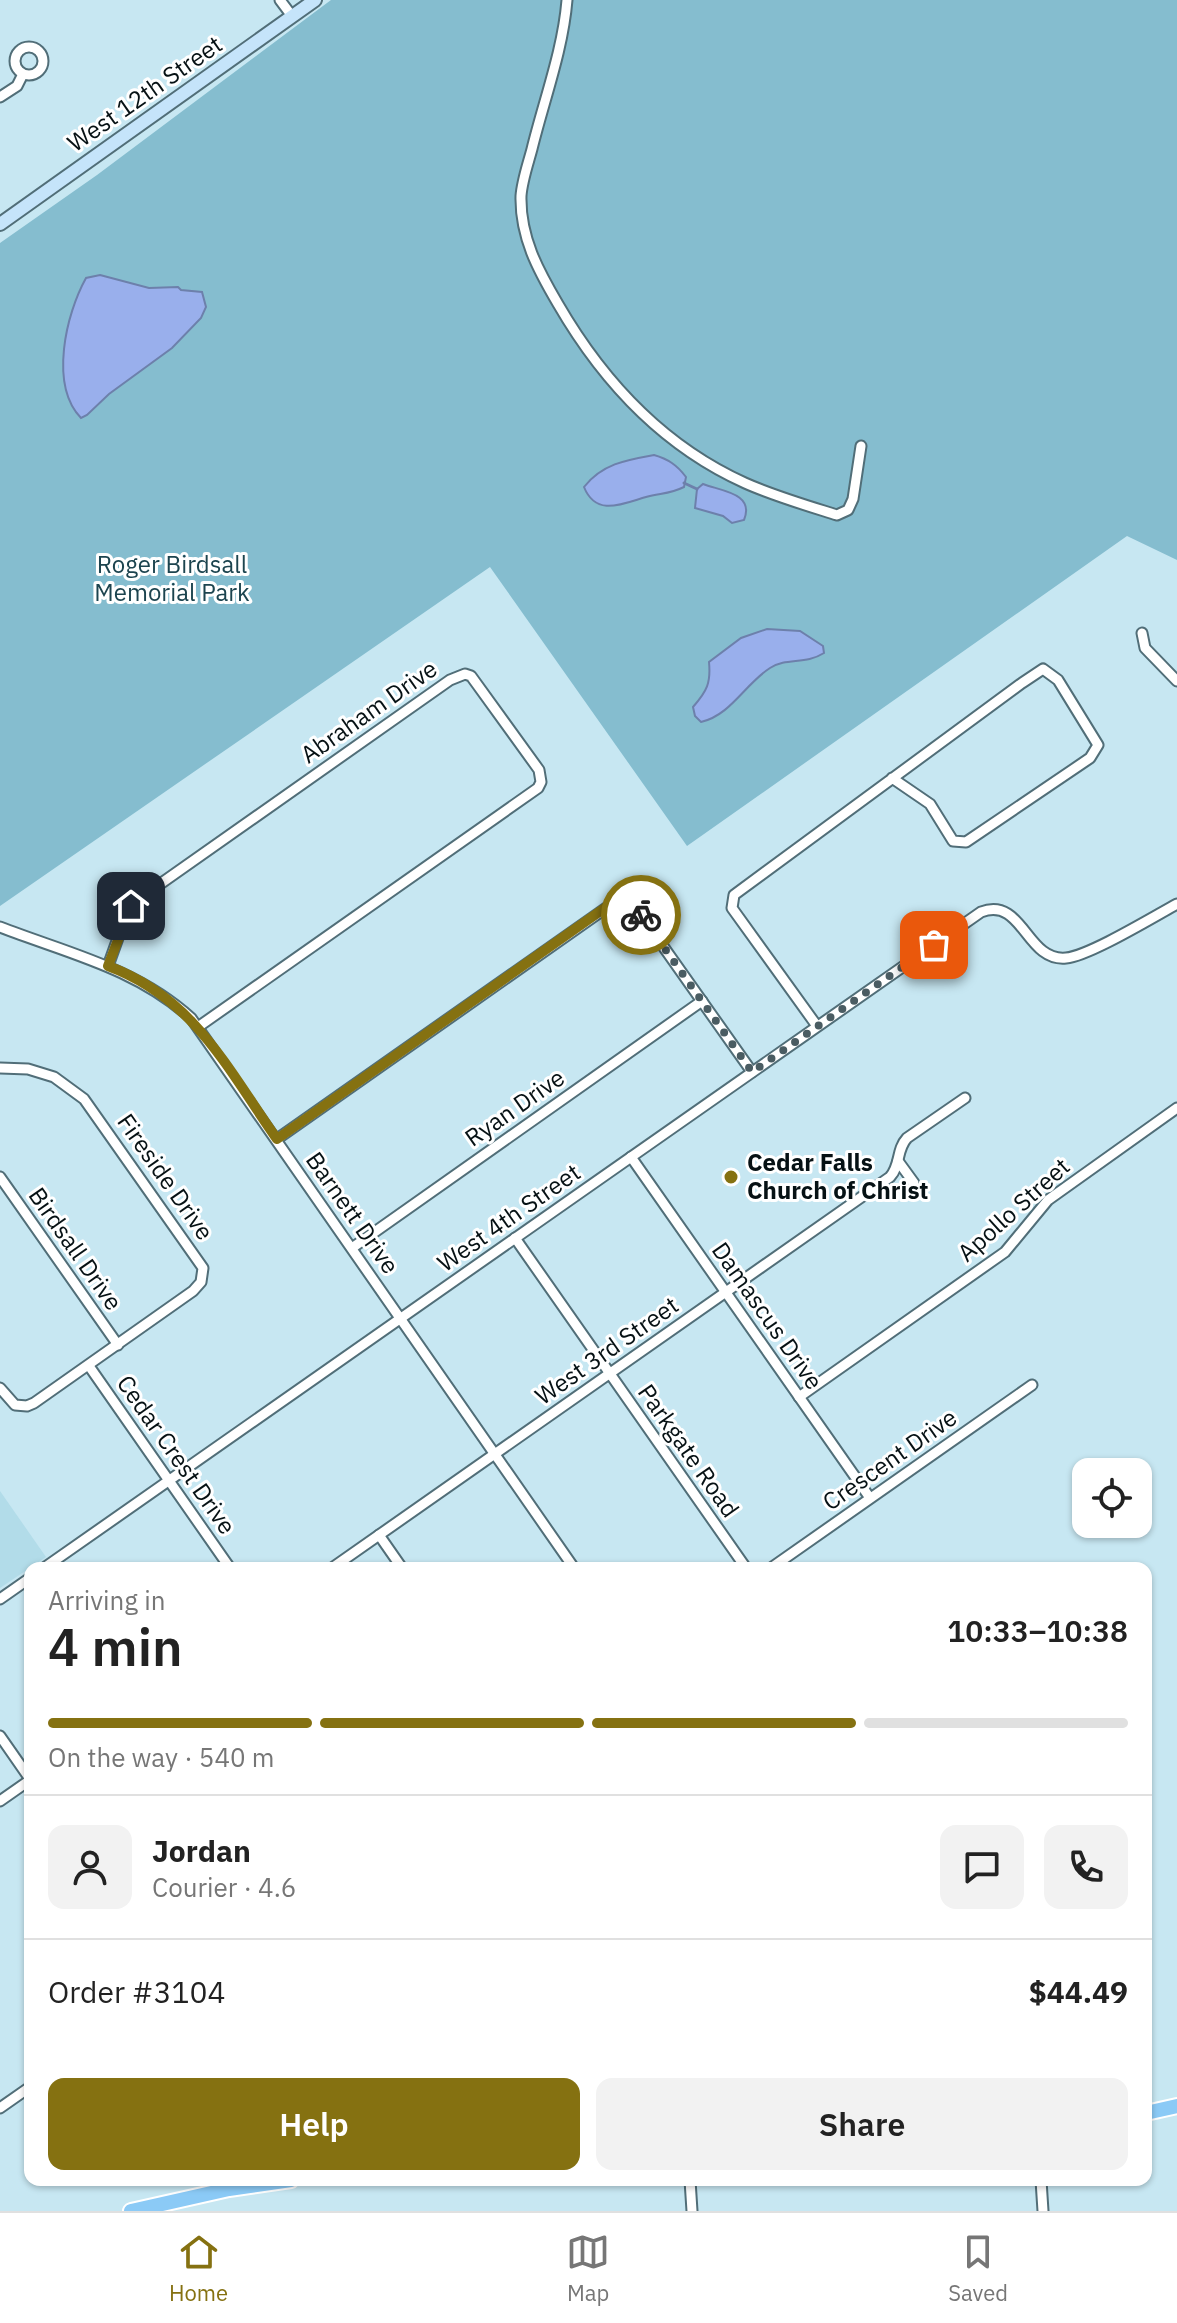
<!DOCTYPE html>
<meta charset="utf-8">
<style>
body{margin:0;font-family:"IBM Plex Sans",sans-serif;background:#f2f2f2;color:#222;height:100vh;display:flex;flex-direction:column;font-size:30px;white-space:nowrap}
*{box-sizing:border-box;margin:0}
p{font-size:26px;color:#767676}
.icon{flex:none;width:44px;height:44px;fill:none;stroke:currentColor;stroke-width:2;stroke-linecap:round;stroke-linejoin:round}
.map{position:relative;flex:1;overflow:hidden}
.sheet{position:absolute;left:24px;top:1562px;width:1128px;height:624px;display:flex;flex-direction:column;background:#fff;border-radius:16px;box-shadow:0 2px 6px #0004}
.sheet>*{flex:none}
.buttons{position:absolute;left:1072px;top:1458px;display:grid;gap:16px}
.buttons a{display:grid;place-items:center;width:80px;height:80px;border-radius:16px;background:#fff;box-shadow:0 2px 6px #0004;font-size:40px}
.pin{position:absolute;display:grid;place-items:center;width:68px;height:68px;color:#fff;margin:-34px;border-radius:16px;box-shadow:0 4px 12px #0006}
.courier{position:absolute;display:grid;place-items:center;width:80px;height:80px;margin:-40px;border:6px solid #857111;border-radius:50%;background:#fff;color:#222;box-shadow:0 2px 10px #0007}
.headline em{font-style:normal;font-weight:600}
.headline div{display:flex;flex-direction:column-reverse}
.headline{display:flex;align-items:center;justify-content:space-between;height:136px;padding:0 24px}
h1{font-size:52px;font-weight:600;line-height:60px}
.bar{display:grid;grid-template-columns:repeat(4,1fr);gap:12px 8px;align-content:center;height:96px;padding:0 24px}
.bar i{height:10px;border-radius:6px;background:#e0e0e0}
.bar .active{background:#857111}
.bar p{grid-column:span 4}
.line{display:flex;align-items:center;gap:20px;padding:0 24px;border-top:2px solid #e0e0e0}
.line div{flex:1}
.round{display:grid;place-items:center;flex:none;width:84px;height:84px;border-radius:16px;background:#f2f2f2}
.action{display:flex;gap:16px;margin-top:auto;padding:16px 24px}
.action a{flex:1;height:92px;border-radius:16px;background:#857111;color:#fff;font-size:32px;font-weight:600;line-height:92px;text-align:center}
.action a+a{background:#f2f2f2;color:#222}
.tabs{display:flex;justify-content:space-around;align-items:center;height:112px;border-top:2px solid #e0e0e0;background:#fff;font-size:22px;color:#767676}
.tabs a{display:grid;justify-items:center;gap:4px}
.tabs .active{color:#857111}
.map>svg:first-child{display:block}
.built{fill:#b2dce9}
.green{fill:#85bdcf}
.water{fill:#99afec;stroke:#6d80ab;stroke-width:2}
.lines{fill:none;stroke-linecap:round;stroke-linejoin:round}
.stream{stroke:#6d80ab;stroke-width:3}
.street-casing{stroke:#516e78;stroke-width:13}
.secondary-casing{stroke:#516e78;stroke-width:16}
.primary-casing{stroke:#fff;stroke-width:18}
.street{stroke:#fff;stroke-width:9}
.secondary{stroke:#c5e4fa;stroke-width:12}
.primary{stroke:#8bcaf6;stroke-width:14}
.done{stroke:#4a5c62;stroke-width:8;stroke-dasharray:0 14.4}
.route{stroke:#857111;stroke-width:10}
.poi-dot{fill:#857111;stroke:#fff;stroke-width:3}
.labels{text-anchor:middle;stroke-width:6;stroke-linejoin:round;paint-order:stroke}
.street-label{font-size:24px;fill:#061114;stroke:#fff}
.park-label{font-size:24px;fill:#1c444f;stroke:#fff}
.poi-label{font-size:24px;font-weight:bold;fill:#061114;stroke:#fff;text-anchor:start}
</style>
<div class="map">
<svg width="1177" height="2211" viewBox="0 0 1177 2211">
<rect width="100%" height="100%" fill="#c7e7f2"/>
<path class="built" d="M0,1491L46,1557L0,1588Z"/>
<path class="green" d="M331,0H1177V560L1127,536L687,846L490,567L0,906V243L97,175Z"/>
<g class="water">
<path d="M100,275L149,288L178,287L181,290L202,292L206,307L201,318L172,348L109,394L87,415L81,418C49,385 66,314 86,278Z"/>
<path d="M654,455C668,459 677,465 686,477L684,487C670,494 660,493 646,497C622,504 596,517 584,487C602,464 626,460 654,455Z"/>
<path d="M703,484C721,491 755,493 744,520L732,523L723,516L695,508L697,489Z"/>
<path d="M767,629L800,631L823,646L824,653C805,665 787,657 770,668C745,684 731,715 701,722L695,716L693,707C707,691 711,683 709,662L741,638Z"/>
</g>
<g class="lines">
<path class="stream" d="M684,483L697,489"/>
<defs>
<g id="street">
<path d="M280,0L292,16"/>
<path d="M567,0C563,50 544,100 532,149C528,164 522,181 521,196C520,237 538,270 558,304C602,380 663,446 745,483C774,496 805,505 837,515L848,510L853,499L861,446"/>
<circle cx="29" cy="61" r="14"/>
<path d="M0,97L17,86L23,74"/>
<path d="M1142,633L1145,648L1177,681"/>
<path d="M0,927C67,953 136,968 191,1018L574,1568"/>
<path d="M108,966L127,913L136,901L450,680L465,674L471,676L539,770L541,782L538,788L198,1027"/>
<path d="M817,1026L732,908L734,895L1022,683L1043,669L1058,680L1098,745L1090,758L966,842L953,841L930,804L892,778"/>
<path d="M0,1068L28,1069L54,1077L84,1099L203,1268L201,1282L193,1291L34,1403L27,1406L15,1405L0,1388"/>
<path d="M277,1139L616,901H624L636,908L752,1072"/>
<path d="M631,1157L870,1498"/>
<path d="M898,1161L914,1183"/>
<path d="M0,1177L118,1345"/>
<path d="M515,1238L746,1568"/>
<path d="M352,1248L702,1001"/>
<path d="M89,1366L230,1568"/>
<path d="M799,1397L1005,1252L1048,1200L1177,1108"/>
<path d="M379,1535L402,1568"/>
<path d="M44,1568L981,912C1023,896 1026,962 1066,958C1089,956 1153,917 1177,904"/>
<path d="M332,1568L890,1177C901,1165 896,1150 907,1138L965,1098"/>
<path d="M771,1568L1032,1385"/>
<path d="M0,1599L30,1578"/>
<path d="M0,1736L30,1779"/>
<path d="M0,1801L30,1780"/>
<path d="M0,2108L30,2087"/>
<path d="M690,2180L692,2211"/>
<path d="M1041,2180L1043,2211"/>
</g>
<path id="secondary" d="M0,224L315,0"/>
<g id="primary">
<path d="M1146,2113L1177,2106"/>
<path d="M131,2211L229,2189L291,2180"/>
</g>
</defs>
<use href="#street" class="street-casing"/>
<use href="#secondary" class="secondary-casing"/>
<use href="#primary" class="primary-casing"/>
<use href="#street" class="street"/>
<use href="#secondary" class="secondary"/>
<use href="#primary" class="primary"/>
</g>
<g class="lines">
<path class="done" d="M641,915L752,1072L934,945"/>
<path class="route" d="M131,906L108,966C194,998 227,1068 277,1139L609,905C624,897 632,903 641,915"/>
</g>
<circle class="poi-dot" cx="731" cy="1177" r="8"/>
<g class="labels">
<g class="street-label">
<text transform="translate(145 94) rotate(-35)" y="8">West 12th Street</text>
<text transform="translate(369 712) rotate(-35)" y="8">Abraham Drive</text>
<text transform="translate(515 1108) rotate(-35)" y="8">Ryan Drive</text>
<text transform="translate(165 1177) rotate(55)" y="8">Fireside Drive</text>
<text transform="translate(1014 1210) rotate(-42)" y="8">Apollo Street</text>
<text transform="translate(352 1213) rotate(55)" y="8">Barnett Drive</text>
<text transform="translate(509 1218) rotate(-35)" y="8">West 4th Street</text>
<text transform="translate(75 1249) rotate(55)" y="8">Birdsall Drive</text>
<text transform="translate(767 1316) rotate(55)" y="8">Damascus Drive</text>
<text transform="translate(607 1351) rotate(-35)" y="8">West 3rd Street</text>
<text transform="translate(688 1451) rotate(55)" y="8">Parkgate Road</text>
<text transform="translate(176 1455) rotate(55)" y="8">Cedar Crest Drive</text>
<text transform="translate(890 1460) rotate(-35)" y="8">Crescent Drive</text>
</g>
<g class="park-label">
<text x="172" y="573">Roger Birdsall<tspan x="172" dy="28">Memorial Park</tspan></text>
</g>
<g class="poi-label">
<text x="747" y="1171">Cedar Falls<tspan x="747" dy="28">Church of Christ</tspan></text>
</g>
</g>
</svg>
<div class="buttons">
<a><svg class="icon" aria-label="locate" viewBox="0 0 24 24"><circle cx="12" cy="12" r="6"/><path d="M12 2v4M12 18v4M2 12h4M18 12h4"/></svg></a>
</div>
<div class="pin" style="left:934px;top:945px;background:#ea580c"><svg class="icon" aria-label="bag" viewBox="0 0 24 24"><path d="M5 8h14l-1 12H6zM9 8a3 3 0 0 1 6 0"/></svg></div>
<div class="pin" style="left:131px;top:906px;background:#1f2937"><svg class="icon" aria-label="home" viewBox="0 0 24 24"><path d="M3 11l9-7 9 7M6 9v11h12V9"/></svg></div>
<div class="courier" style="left:641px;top:915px"><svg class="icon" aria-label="bike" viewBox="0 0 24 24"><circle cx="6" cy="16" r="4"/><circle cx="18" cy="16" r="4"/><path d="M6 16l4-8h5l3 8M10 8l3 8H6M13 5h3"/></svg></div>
<section class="sheet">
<div class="headline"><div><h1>4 min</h1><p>Arriving in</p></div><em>10:33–10:38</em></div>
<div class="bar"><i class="active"></i><i class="active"></i><i class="active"></i><i></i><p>On the way · 540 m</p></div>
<div class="line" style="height:144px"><a class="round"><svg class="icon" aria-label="person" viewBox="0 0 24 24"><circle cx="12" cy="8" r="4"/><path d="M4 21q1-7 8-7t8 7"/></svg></a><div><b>Jordan</b><p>Courier · 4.6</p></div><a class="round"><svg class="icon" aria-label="chat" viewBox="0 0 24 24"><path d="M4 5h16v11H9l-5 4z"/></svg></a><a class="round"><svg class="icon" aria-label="phone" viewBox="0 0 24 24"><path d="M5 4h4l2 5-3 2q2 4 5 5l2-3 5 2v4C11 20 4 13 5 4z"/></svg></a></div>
<div class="line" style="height:104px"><div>Order #3104</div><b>$44.49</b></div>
<div class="action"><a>Help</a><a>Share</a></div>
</section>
</div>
<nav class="tabs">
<a class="active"><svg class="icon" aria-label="home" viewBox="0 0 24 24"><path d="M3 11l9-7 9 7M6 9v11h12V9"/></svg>Home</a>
<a><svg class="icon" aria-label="map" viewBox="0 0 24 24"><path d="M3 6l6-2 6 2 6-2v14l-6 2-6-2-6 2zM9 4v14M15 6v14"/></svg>Map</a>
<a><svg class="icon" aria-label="saved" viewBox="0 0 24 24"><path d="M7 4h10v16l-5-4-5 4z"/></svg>Saved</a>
</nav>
